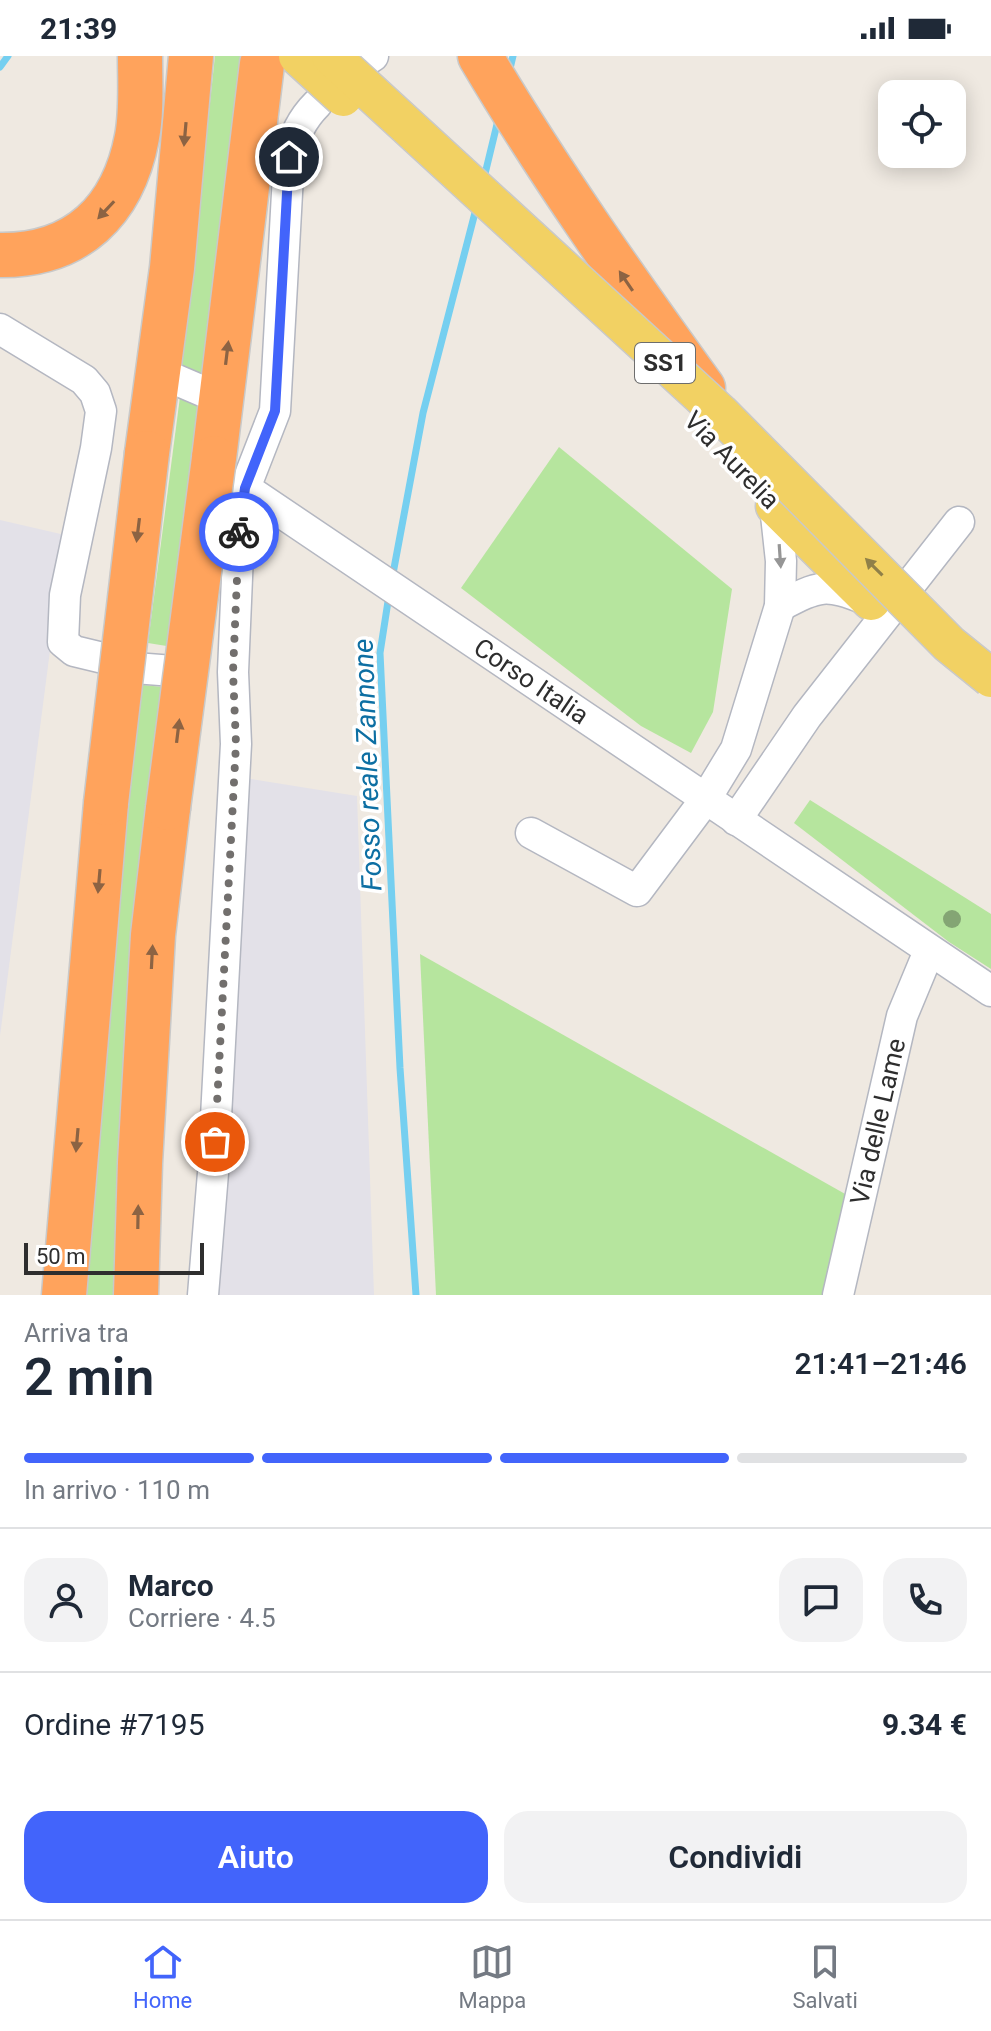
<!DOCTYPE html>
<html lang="it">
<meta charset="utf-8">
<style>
body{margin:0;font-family:Roboto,sans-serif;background:#f2f2f3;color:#1f2937;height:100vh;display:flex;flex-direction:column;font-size:30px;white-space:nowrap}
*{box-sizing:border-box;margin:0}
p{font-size:26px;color:#747a83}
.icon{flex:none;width:44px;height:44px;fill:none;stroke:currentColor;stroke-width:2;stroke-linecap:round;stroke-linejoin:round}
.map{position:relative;height:1239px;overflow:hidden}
.details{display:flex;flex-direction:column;background:#fff;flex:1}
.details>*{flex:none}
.buttons{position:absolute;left:878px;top:24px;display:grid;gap:16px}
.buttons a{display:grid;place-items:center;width:88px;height:88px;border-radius:16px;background:#fff;box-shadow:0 4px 20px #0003;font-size:40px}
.scale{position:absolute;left:24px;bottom:20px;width:180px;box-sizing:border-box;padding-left:8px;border:4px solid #2e2e2e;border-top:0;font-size:22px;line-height:28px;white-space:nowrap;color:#2e2e2e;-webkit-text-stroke:6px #fff;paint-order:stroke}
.pin{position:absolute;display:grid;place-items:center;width:68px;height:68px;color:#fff;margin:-34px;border:4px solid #fff;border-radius:50%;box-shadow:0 2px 8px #0007}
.courier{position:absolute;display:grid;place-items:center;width:80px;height:80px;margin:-40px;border:6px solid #4264fb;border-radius:50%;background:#fff;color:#222;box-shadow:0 2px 10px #0007}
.head em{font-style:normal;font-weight:600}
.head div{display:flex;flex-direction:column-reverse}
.head{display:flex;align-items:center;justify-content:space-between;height:136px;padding:0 24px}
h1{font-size:52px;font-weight:600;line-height:60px}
.bar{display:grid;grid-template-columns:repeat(4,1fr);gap:12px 8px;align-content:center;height:96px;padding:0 24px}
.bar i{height:10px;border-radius:6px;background:#e0e1e3}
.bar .selected{background:#4264fb}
.bar p{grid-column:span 4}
.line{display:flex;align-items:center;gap:20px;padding:0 24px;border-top:2px solid #e0e1e3}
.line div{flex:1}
.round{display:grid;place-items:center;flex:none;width:84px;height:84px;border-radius:24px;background:#f2f2f3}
.button{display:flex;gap:16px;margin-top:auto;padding:16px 24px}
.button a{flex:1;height:92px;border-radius:24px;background:#4264fb;color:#fff;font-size:32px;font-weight:600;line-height:92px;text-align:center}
.button a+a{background:#f2f2f3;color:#1f2937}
.status{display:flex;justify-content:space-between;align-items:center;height:56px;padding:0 40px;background:#fff;direction:ltr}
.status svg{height:22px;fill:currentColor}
.dock{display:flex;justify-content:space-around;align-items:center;height:112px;border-top:2px solid #e0e1e3;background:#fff;font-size:22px;color:#747a83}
.dock a{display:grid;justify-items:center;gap:4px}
.dock .selected{color:#4264fb}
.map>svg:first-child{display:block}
.industrial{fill:#e3e1e8}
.green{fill:#b6e59e}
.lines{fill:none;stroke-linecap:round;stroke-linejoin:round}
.stream{stroke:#75cff0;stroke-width:7}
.minor-casing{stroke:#b4b7c1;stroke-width:33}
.major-casing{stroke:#c9c9c9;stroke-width:41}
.highway-casing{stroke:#c9c9c9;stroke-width:47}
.minor{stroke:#fff;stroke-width:30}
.major{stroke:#f2d163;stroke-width:38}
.highway{stroke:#ffa35c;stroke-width:44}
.major-bridge-casing{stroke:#c9c9c9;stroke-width:41;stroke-linecap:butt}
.highway-bridge-casing{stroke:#c9c9c9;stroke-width:47;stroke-linecap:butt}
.major-bridge{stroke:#f2d163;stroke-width:38}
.highway-bridge{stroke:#ffa35c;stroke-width:44}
.tree{fill:#84a574}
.oneway{fill:#8c6343}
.oneway2{fill:#969696}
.oneway3{fill:#908048}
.done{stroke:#726f6d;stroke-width:8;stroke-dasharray:0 14.4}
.route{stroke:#4264fb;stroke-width:10}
.labels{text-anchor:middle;stroke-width:7;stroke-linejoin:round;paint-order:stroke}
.shield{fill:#fff;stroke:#6d6d6d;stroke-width:2}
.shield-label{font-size:24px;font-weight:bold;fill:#2e2e2e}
.street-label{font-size:26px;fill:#2e2e2e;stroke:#fff}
.water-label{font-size:28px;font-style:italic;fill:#0d6fa3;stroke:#fff}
</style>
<div class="status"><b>21:39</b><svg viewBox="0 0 49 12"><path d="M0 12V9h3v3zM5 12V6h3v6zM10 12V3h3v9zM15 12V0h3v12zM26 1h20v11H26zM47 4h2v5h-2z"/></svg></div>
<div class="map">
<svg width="991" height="1239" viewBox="0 0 991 1239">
<rect width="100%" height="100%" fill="#efe9e1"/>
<g class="industrial">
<path d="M0,464L65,479L0,980Z"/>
<path d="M245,722L357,740L374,1239H218Z"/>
</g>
<g class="green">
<path d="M215,0H246L211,334L181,317Z"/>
<path d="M181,333L208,344L179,592L148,587Z"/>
<path d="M559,391L732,533L713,656L691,697L641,670L461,532Z"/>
<path d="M143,629L173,632L123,1239H81L124,777Z"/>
<path d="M810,744L991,858V913L949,886L794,767Z"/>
<path d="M420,898L854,1143L832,1239H436Z"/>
</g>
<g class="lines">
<g class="stream">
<path d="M0,11L8,0"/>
<path d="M509,17L513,0"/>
<path d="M484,122L499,60"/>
<path d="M392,523L423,357L477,149"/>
<path d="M389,539L380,597L400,1012L416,1239"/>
</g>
<defs>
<g id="minor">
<path d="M370,2L373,0"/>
<path d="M0,273L84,324L95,337L101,355L96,392L65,539L63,586L74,595L103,602"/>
<path d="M158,316L221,343"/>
<path d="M245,432L275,355L289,101C295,79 301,64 317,48"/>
<path d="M780,550C820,529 825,527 868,544"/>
<path d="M122,611L186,616"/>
<path d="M736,764L807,660L959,466"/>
<path d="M531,777L637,835L705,744L736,693L780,550L781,505L775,450"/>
<path id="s1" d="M203,1239L213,1117L236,688L233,616L239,474L245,432L991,935"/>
<path id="s2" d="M838,1239L902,960L929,895"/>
</g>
<path id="major" d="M775,450L871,545"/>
<g id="highway">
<path d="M480,0C548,115 625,224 703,332"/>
<path d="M0,199C77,200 123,155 137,81C142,55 140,26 140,0"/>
<path d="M147,397L172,212L191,0"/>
<path d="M214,402L262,8"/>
<path d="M64,1239L106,747"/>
<path d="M136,1239L140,1107L153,879L168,752"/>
</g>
</defs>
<use href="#minor" class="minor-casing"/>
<use href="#major" class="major-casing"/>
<use href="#highway" class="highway-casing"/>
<use href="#minor" class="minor"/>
<use href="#major" class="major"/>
<use href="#highway" class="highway"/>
<defs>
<g id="major-bridge">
<path d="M298,0L343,41"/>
<path d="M331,0L720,357L949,588L991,622"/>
</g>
<g id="highway-bridge">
<path d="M106,747L147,397"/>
<path d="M168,752L214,402"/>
</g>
</defs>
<use href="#major-bridge" class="major-bridge-casing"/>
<use href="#highway-bridge" class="highway-bridge-casing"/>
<use href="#major-bridge" class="major-bridge"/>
<use href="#highway-bridge" class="highway-bridge"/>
</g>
<circle class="tree" cx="952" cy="863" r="9"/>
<defs><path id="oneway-solid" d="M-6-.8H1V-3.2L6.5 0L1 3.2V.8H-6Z" transform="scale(2)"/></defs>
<g class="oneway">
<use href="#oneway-solid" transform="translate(185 78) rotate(95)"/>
<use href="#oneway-solid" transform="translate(106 154) rotate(133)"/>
<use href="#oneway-solid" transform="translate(626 225) rotate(-124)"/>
<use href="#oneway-solid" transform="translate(227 297) rotate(-83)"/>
<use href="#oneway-solid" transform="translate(138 474) rotate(97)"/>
<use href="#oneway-solid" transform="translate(178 675) rotate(-83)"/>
<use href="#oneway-solid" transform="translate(99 825) rotate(95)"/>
<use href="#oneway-solid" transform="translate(152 901) rotate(-87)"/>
<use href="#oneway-solid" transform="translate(77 1084) rotate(95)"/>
<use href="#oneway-solid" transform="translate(138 1161) rotate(-89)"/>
</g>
<use class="oneway2" href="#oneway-solid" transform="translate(780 500) rotate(86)"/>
<use class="oneway3" href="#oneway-solid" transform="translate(874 511) rotate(-135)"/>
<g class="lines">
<path class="done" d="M215,1086L236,688L233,616L239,476"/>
<path class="route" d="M239,476L245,432L275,355L289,101"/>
</g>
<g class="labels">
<rect class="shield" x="635" y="287" width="60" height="40" rx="6"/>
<g class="shield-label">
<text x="665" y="315">SS1</text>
</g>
<g class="street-label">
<text transform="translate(732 404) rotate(46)" y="9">Via Aurelia</text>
<text dy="9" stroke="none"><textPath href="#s1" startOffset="1154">Corso Italia</textPath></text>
<text dy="9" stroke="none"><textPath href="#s2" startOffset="178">Via delle Lame</textPath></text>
</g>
<g class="water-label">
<text transform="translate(367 709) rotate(-92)" y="10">Fosso reale Zannone</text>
</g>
</g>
</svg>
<div class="buttons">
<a><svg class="icon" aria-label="locate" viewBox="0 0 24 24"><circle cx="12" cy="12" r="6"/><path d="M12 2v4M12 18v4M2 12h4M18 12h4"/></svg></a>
</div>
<div class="scale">50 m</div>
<div class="pin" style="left:215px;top:1086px;background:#ea580c"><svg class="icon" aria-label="bag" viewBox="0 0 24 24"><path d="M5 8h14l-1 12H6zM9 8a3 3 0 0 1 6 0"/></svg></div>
<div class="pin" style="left:289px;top:101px;background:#1f2937"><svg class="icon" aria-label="home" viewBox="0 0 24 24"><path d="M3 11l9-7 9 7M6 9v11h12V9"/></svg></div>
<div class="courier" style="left:239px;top:476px"><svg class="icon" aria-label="bike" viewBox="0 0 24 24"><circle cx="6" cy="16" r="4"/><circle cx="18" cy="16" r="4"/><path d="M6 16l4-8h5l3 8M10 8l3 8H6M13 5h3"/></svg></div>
</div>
<section class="details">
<div class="head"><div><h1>2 min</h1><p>Arriva tra</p></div><em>21:41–21:46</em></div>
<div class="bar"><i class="selected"></i><i class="selected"></i><i class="selected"></i><i></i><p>In arrivo · 110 m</p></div>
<div class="line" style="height:144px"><a class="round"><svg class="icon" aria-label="person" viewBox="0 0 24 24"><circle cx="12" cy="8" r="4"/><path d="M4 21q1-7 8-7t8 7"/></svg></a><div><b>Marco</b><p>Corriere · 4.5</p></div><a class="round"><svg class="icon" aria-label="chat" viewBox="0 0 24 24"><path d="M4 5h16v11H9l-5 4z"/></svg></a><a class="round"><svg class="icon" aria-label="phone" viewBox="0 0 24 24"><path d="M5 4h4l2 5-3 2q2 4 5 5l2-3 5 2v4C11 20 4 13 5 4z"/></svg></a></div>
<div class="line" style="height:104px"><div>Ordine #7195</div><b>9.34 €</b></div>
<div class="button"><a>Aiuto</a><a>Condividi</a></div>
</section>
<nav class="dock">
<a class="selected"><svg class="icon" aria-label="home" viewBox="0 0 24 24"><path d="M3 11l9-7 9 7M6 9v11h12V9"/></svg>Home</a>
<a><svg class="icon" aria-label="map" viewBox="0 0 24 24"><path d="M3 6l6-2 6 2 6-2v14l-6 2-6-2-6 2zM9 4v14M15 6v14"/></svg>Mappa</a>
<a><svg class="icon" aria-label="saved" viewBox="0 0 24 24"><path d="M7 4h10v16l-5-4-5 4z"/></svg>Salvati</a>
</nav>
